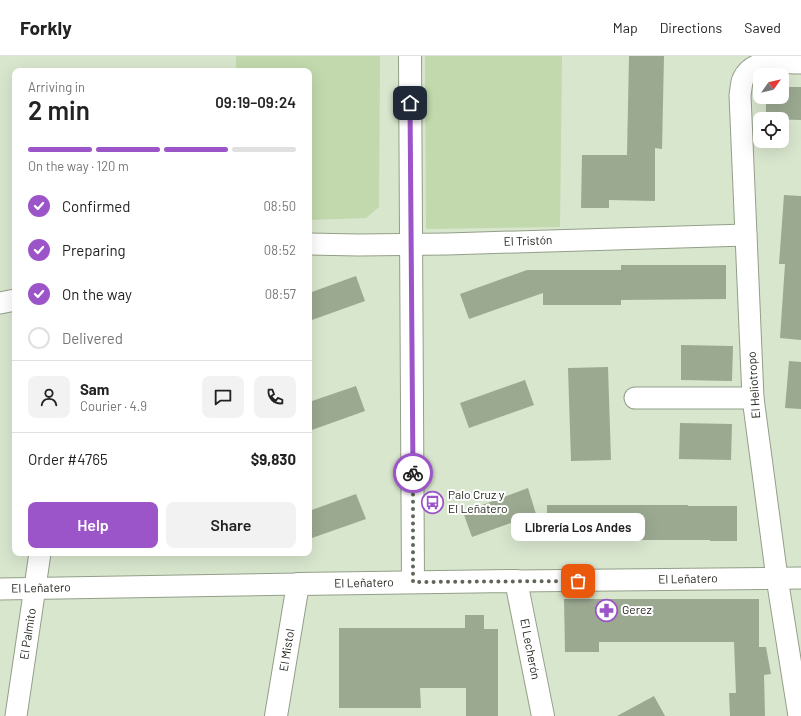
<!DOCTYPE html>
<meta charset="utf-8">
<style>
body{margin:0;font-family:Barlow,sans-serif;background:#f2f2f2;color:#222;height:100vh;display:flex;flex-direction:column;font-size:15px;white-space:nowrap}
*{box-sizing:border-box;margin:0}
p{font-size:13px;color:#767676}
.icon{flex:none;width:22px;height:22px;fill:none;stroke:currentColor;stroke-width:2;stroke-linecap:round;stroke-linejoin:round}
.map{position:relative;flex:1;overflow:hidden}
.sheet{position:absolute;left:12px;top:12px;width:300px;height:488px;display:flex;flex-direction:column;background:#fff;border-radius:8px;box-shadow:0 4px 16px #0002}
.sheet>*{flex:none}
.needle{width:26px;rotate:56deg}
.fabs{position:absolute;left:753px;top:12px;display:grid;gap:8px}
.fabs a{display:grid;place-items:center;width:36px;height:36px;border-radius:8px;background:#fff;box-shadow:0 4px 16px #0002;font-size:20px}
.pin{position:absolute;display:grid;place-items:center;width:34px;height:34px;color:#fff;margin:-17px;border-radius:8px;box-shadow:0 2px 6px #0006}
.courier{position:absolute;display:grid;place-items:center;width:40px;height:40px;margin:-20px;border:3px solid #9c55c8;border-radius:50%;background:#fff;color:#222;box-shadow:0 1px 5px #0007}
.bubble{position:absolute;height:28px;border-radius:8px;background:#fff;box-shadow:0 4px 16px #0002;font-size:13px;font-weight:600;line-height:28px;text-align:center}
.head em{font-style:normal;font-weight:600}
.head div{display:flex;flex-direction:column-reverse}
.head{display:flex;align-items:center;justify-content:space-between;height:68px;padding:0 16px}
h1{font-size:26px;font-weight:600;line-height:30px}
.bar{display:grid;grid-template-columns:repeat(4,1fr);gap:6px 4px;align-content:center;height:48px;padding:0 16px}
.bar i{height:5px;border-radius:3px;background:#e0e0e0}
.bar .current{background:#9c55c8}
.bar p{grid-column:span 4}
.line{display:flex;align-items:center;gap:10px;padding:0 16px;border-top:1px solid #e0e0e0}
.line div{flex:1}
.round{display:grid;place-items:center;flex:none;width:42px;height:42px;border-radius:8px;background:#f2f2f2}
ol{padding:0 16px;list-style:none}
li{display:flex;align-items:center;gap:12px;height:44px}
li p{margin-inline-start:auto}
li .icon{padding:4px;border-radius:50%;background:#9c55c8;color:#fff;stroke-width:4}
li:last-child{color:#767676}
li i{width:22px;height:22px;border:2px solid #e0e0e0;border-radius:50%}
.primary-button{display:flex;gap:8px;margin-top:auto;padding:8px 16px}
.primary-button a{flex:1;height:46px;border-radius:8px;background:#9c55c8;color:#fff;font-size:16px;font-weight:600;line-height:46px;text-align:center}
.primary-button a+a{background:#f2f2f2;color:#222}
header{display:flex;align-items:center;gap:24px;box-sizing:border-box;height:56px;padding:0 20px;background:#fff;border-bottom:1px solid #e0e0e0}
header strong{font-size:19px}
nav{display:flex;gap:22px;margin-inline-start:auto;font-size:14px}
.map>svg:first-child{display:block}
.park{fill:#c1d9ac}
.building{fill:#9ca991}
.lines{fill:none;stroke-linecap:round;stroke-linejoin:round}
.minor-casing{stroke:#939f88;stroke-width:23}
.tertiary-casing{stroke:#939f88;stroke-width:24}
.minor{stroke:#fff;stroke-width:21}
.tertiary{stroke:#fff;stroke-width:22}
.done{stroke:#5f6658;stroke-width:4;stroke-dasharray:0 7.2}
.route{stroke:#9c55c8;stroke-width:5}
.labels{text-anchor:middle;stroke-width:4;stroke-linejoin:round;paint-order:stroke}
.street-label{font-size:12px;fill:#1d2118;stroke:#fff}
.poi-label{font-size:12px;fill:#1d2118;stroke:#fff;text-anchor:start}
</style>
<header>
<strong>Forkly</strong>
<nav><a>Map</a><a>Directions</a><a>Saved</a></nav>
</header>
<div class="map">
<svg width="801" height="660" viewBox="0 0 801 660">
<rect width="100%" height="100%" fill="#d9e6ce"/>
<g class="park">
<path d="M236,0H380L379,151L366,162L309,164V15H236Z"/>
<path d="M425,0H562L560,171L426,173Z"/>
</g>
<g class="building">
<path d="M629,0H664L662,93L655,92V145L609,144V152H581L582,99H627Z"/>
<path d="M782,31H801V64L766,63V41H782Z"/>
<path d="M784,139L801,140V284L780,282L785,208H779Z"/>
<path d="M621,209H726V243L621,244V249H543V237L469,263L460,238L527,214H621Z"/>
<path d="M356,220L365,245L309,265V237Z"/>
<path d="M681,289L733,290L732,325L681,324Z"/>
<path d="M789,305L801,306V353L785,352Z"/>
<path d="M608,311L611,404L571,405L568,312Z"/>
<path d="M525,324L534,349L469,372L460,347Z"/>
<path d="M356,330L365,355L309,375V346Z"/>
<path d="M680,367L732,368L731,404L679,403Z"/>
<path d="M528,432L536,458L472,481L463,456Z"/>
<path d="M356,438L366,463L309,483V455Z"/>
<path d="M547,449H688V450H737V485H710V484H547Z"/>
<path d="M564,543H759V591H766L771,618L764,619L765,660H730L729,637H736L734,586H599V596H565Z"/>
<path d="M465,559H484V573H498V660H466V632H420L421,652H339V572H465Z"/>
<path d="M654,640L665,660H617Z"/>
</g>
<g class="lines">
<defs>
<g id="minor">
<path d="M309,188L358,189L447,188L746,179"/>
<path d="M0,247L15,244"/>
<path d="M635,342H753"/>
<path d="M516,525L801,522"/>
<path d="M0,533L298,528"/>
<path d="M16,660L40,497"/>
<path d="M799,660L777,522L753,342L740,39C741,34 741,28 743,23C753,1 781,7 801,7"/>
</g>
<g id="tertiary">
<path d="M410,0L413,526"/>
<path d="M276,660L298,528L516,525L543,660"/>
</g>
</defs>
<use href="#minor" class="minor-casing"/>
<use href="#tertiary" class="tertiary-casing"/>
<use href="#minor" class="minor"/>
<use href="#tertiary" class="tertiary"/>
</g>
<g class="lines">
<path class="done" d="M413,417V526L578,525"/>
<path class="route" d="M410,47L413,417"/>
</g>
<defs>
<symbol id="bus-ring" viewBox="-11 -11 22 22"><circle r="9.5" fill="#fff" stroke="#9c55c8" stroke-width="1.5"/><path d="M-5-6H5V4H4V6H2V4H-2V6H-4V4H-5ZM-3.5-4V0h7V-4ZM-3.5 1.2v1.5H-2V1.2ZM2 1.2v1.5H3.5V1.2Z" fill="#9c55c8"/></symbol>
<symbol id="pharmacy-ring" viewBox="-11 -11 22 22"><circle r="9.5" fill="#fff" stroke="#9c55c8" stroke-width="1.5"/><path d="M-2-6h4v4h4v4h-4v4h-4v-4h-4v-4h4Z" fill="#9c55c8"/></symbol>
</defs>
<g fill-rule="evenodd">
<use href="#bus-ring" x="420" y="434" width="25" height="25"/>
<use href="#pharmacy-ring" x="594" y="542" width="25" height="25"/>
</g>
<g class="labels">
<g class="street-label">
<text transform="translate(528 185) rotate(-2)" y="4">El Tristón</text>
<text transform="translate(754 329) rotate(-94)" y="4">El Heliotropo</text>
<text transform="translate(688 523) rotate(-1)" y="4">El Leñatero</text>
<text transform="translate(364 527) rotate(-1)" y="4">El Leñatero</text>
<text transform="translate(41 532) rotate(-1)" y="4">El Leñatero</text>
<text transform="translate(28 578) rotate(-81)" y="4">El Palmito</text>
<text transform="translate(530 593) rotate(79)" y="4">El Lecherón</text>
<text transform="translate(287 594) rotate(-81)" y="4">El Mistol</text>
</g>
<g class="poi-label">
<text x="448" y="443">Palo Cruz y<tspan x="448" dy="14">El Leñatero</tspan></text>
<text x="622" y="558">Gerez</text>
</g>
</g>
</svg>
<div class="fabs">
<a><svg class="needle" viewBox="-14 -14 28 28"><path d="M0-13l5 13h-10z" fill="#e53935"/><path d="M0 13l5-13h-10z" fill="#767676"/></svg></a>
<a><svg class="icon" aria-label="locate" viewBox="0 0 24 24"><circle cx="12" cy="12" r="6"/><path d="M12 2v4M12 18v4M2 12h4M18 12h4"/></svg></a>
</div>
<div class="pin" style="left:578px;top:525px;background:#ea580c"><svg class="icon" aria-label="bag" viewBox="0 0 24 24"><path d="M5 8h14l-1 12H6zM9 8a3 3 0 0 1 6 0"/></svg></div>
<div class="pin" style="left:410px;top:47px;background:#1f2937"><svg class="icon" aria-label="home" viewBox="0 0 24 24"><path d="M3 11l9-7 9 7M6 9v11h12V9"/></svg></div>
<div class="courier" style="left:413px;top:417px"><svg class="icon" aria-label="bike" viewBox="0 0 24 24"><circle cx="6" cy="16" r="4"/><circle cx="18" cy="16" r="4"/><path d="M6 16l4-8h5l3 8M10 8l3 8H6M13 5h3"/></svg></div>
<div class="bubble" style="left:511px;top:457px;width:134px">Librería Los Andes</div>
<section class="sheet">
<div class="head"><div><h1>2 min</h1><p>Arriving in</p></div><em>09:19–09:24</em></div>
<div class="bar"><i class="current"></i><i class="current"></i><i class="current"></i><i></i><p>On the way · 120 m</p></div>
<ol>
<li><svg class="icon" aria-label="check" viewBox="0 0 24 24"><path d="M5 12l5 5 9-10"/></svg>Confirmed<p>08:50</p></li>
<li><svg class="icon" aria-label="check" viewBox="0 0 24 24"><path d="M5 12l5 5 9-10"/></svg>Preparing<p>08:52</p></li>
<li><svg class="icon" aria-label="check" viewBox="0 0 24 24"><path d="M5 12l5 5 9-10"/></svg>On the way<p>08:57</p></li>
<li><i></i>Delivered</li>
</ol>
<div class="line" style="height:72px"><a class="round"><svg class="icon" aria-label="person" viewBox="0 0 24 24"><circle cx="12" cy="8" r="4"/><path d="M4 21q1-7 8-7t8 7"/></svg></a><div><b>Sam</b><p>Courier · 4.9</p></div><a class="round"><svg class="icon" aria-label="chat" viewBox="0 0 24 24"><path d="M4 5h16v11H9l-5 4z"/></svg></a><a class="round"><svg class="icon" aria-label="phone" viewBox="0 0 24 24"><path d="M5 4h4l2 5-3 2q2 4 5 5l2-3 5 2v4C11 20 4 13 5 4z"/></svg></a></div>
<div class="line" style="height:52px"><div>Order #4765</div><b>$9,830</b></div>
<div class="primary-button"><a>Help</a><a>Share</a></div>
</section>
</div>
